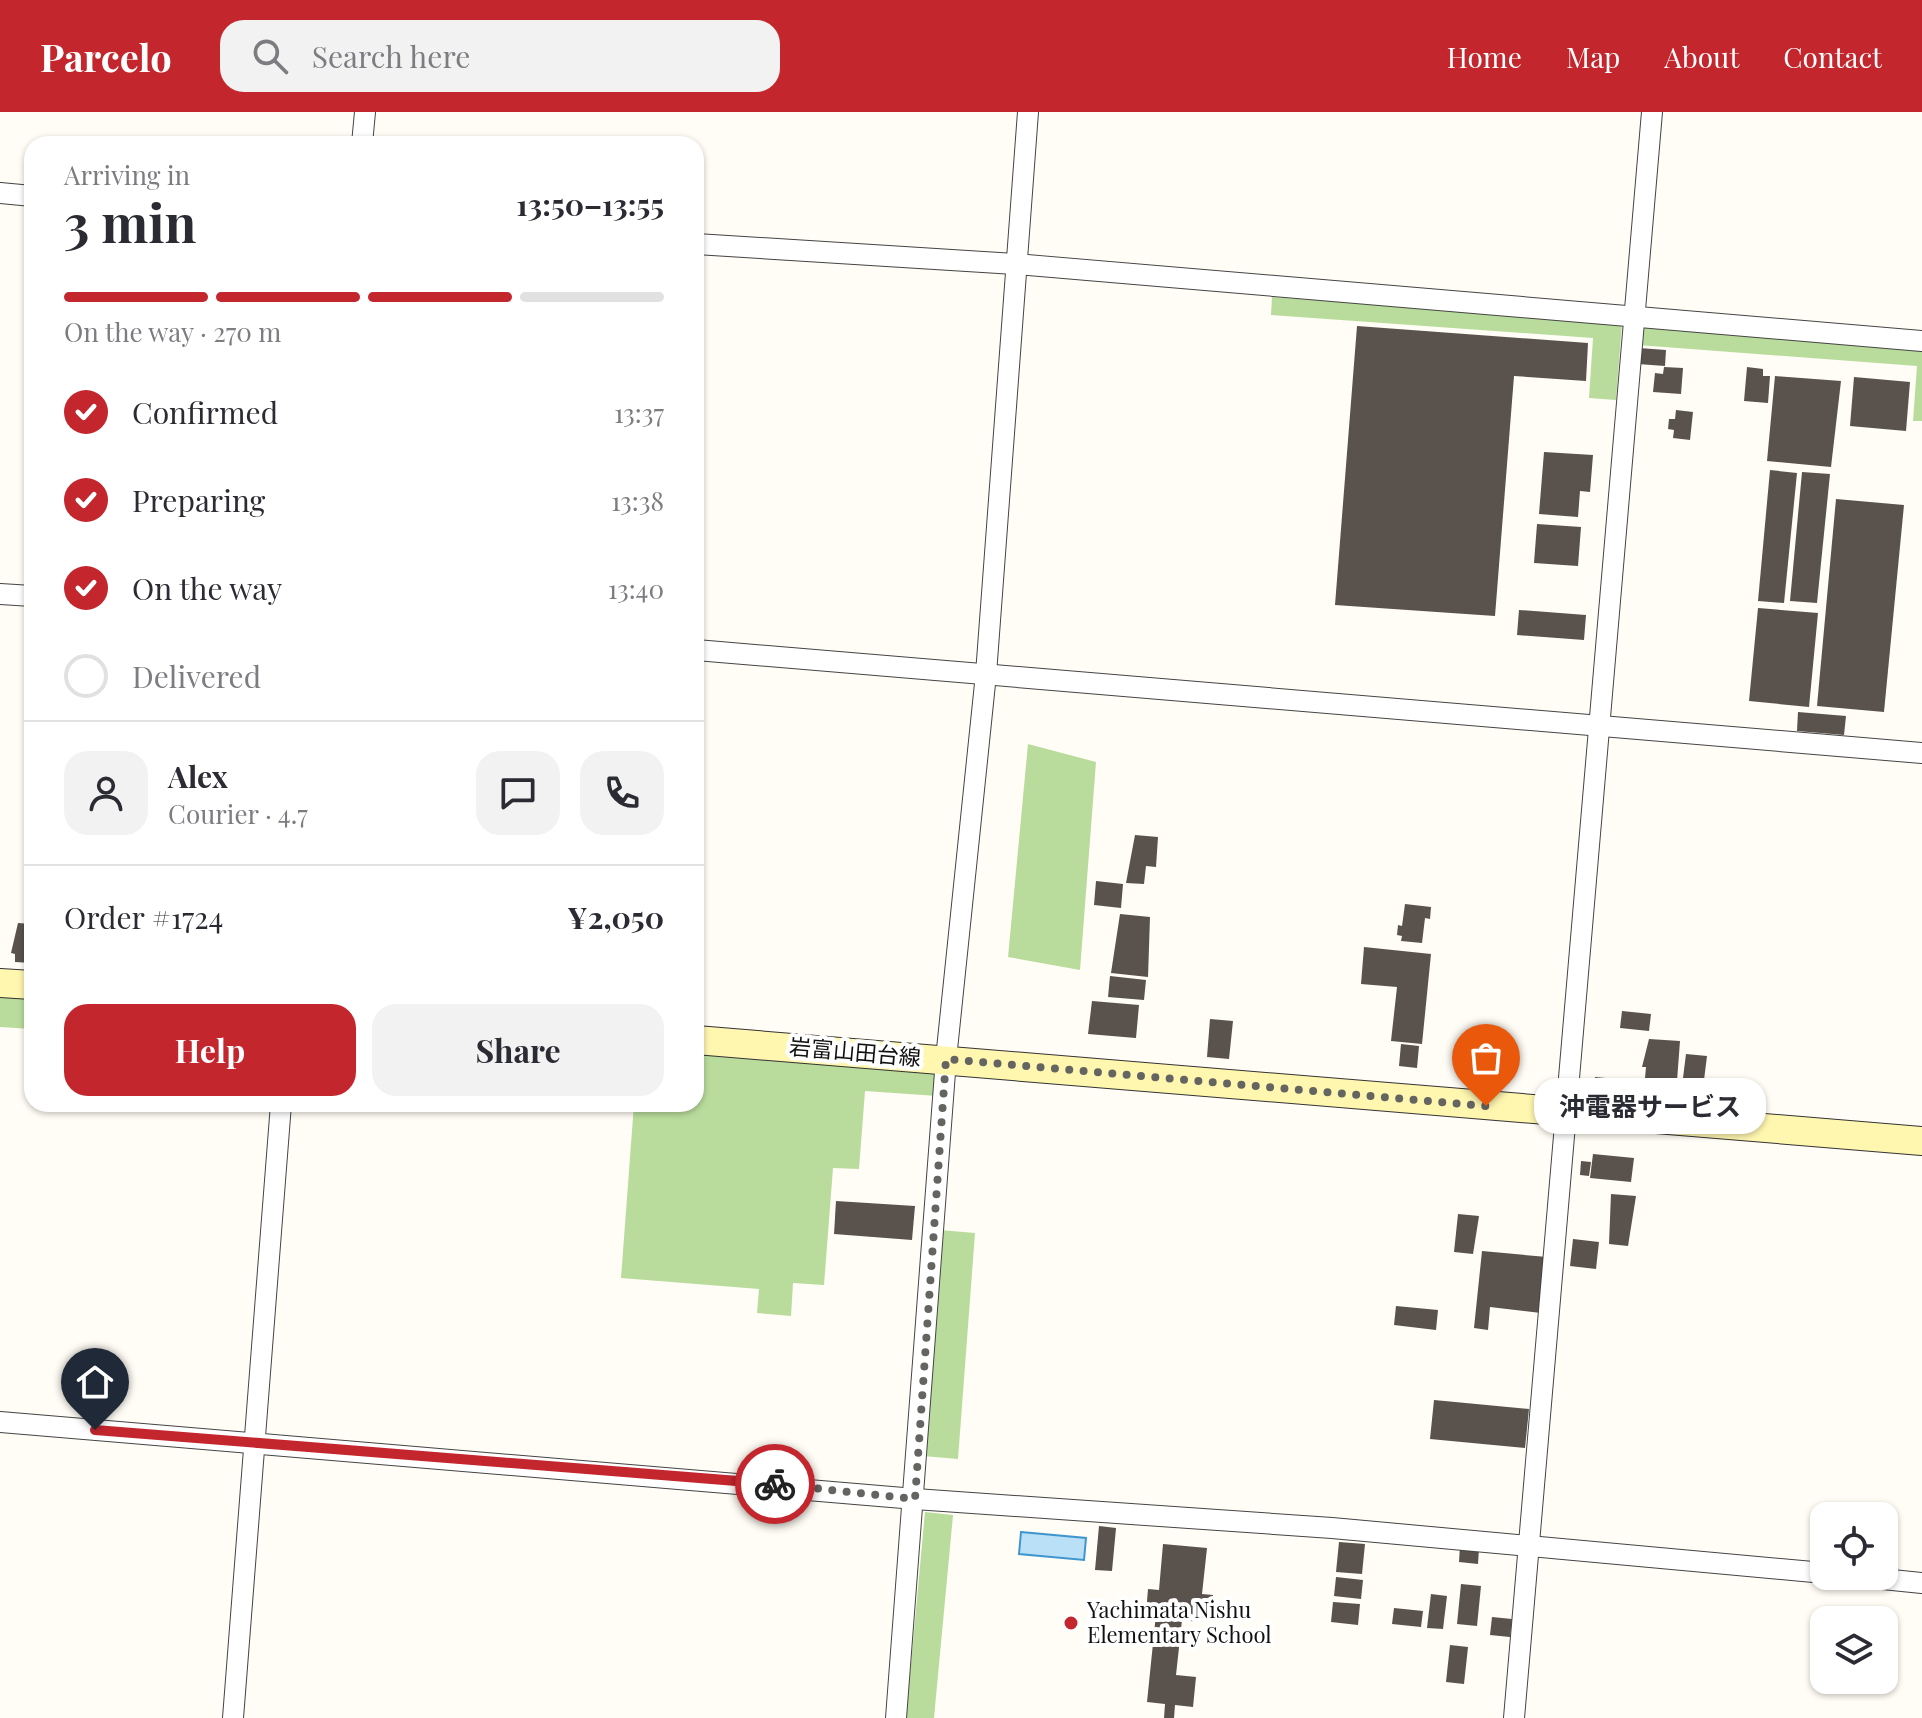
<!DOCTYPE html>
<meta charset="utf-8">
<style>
body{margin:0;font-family:"Playfair Display","Noto Sans JP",serif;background:#f2f2f3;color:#2b2b33;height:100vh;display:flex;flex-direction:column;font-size:30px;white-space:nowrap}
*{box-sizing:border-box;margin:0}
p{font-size:26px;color:#7c7c81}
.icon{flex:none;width:44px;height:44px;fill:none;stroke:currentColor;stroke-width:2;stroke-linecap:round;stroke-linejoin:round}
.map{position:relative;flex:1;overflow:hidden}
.sheet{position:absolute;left:24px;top:24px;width:680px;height:976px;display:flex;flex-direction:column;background:#fff;border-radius:24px;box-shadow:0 2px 6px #0004}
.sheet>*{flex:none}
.tools{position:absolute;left:1810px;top:1390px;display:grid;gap:16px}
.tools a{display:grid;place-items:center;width:88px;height:88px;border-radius:16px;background:#fff;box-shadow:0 2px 6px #0004;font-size:40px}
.pin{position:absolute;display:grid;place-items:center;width:68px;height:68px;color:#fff;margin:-82px -34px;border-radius:50% 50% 50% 0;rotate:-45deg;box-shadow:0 0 8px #0007}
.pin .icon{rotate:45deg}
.courier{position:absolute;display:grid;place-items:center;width:80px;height:80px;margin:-40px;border:6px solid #c4262e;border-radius:50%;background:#fff;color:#222;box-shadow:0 2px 10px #0007}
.bubble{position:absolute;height:56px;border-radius:24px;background:#fff;box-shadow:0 2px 6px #0004;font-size:26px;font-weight:700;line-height:56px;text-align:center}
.overview em{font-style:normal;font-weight:700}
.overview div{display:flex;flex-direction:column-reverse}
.overview{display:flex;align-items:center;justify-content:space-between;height:136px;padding:0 40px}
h1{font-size:52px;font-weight:700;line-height:60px}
.bar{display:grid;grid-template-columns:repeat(4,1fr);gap:12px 8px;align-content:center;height:96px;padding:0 40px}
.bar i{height:10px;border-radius:6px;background:#e1e1e2}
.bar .selected{background:#c4262e}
.bar p{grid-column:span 4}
.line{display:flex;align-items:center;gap:20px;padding:0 40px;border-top:2px solid #e1e1e2}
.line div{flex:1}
.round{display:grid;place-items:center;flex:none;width:84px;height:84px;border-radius:24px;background:#f2f2f3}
ol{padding:0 40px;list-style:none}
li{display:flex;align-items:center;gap:24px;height:88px}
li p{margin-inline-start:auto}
li .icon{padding:8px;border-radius:50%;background:#c4262e;color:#fff;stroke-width:4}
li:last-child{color:#7c7c81}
li i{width:44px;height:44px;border:4px solid #e1e1e2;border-radius:50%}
.action{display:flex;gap:16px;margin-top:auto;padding:16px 40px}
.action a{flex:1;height:92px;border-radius:24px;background:#c4262e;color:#fff;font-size:32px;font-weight:700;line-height:92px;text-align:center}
.action a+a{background:#f2f2f3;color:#2b2b33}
header{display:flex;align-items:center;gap:48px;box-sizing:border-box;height:112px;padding:0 40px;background:#c4262e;color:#fff}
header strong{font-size:38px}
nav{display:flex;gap:44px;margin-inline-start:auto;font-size:28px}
.search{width:560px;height:72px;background:#f2f2f3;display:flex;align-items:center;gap:20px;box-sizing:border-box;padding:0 28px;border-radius:24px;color:#7c7c81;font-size:30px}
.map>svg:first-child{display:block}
.forest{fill:#b9dc9c}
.water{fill:#b9e0f7;stroke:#3f96cf;stroke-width:2}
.building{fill:#5a524d}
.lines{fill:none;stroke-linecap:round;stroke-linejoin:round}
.minor-casing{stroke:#444;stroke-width:22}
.secondary-casing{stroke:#333;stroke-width:30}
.minor{stroke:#fff;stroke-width:20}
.secondary{stroke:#fff6b0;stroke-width:28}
.done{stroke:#646461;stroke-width:8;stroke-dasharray:0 14.4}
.route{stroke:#c4262e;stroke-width:10}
.poi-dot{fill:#c4262e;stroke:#fff;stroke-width:3}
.labels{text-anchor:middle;stroke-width:8;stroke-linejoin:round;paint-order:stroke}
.street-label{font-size:22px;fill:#111;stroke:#fff}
.poi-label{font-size:22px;fill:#111;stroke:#fff;text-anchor:start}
</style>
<header>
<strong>Parcelo</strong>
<div class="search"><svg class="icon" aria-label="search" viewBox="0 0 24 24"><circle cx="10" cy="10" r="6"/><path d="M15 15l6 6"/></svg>Search here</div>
<nav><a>Home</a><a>Map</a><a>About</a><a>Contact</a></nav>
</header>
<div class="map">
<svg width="1922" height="1606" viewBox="0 0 1922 1606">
<rect width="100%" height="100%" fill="#fffdf5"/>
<g class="forest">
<path d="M1272,185L1622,211L1616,288L1589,286L1593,226L1271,203Z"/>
<path d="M1639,215L1922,236V309H1913L1917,254L1638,233Z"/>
<path d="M1028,632L1096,650L1080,858L1008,845Z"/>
<path d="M0,879L32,881V917L0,915Z"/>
<path d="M696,939L939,957L937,984L865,979L859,1057L833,1056L824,1173L793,1171L791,1204L757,1201L759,1177L621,1166L634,992H696Z"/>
<path d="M940,1118L975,1121L958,1347L923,1344Z"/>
<path d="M925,1400L953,1403L934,1606H906Z"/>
</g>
<path class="water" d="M1021,1420L1086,1426L1084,1448L1019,1442Z"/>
<g class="building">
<path d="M1357,214L1588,231L1586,269L1514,264L1495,504L1335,493Z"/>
<path d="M1639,236L1666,238L1665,254L1638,252Z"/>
<path d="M1664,255L1683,256L1681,282L1653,280L1655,261L1663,262Z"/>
<path d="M1747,255L1763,257V264H1770L1768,291L1744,289Z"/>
<path d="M1775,264L1841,269L1831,355L1767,349Z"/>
<path d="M1854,265L1910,270L1906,319L1850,314Z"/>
<path d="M1676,298L1693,300L1690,328L1673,326L1674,318L1668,317L1669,307H1675Z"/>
<path d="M1544,340L1593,343L1590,380L1580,379L1578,405L1539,402Z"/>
<path d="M1770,358L1797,361L1784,491L1758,489Z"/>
<path d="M1802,360L1830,362L1817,491L1790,489Z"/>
<path d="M1836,387L1904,393L1884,600L1817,594Z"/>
<path d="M1537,412L1581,415L1578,454L1534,451Z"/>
<path d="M1758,496L1818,501L1809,595L1749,589Z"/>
<path d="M1519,498L1586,503L1584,528L1517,523Z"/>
<path d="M1798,600L1846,604L1844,623L1797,619Z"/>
<path d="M1135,723L1158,725L1156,755L1146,754L1144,772L1126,771Z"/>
<path d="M1096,769L1123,772L1121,796L1094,793Z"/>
<path d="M1405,792L1431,795L1430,807L1425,806L1422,831L1401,829L1402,824L1397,823L1398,813L1402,814Z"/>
<path d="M1120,802L1150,805L1148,865L1111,861Z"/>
<path d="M18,811L32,812V851L15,850V842L11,841Z"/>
<path d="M1364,835L1431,842L1422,932L1391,929L1397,875L1361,872Z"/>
<path d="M1110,864L1146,868L1144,888L1108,885Z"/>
<path d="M1092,889L1139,893L1136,926L1088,922Z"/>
<path d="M1622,899L1651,902L1649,919L1620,916Z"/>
<path d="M1210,907L1233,909L1229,947L1207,945Z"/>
<path d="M1649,927L1680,929L1677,969L1666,968L1660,986L1641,984L1642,970L1650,971V967L1645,966L1646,955H1642Z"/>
<path d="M1401,932L1419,934L1417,956L1399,954Z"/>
<path d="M1686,942L1707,944L1703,976L1682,974Z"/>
<path d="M1595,965L1627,968L1625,992L1593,989Z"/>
<path d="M1593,1042L1634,1046L1631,1070L1590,1066Z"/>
<path d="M1581,1049L1591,1050L1589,1064L1580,1063Z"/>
<path d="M1611,1082L1636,1084L1628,1134L1609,1132Z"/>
<path d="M836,1089L915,1094L912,1128L834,1122Z"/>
<path d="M1458,1102L1479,1104L1473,1142L1454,1140Z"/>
<path d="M1573,1127L1599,1130L1596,1157L1570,1154Z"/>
<path d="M1482,1139L1547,1145L1541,1201L1490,1195L1488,1218L1474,1216Z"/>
<path d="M1396,1194L1438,1198L1436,1218L1394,1213Z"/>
<path d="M1434,1288L1529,1297L1525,1336L1430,1327Z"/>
<path d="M1099,1414L1116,1416L1112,1459L1095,1458Z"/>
<path d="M1339,1430L1365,1432L1362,1462L1336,1460Z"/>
<path d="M1163,1432L1207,1436L1202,1482L1213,1483L1211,1506L1200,1505L1199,1510L1182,1508L1176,1563L1196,1565L1193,1595L1175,1593L1174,1606H1164L1165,1592L1147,1590L1156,1502L1146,1501L1148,1477L1159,1478Z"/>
<path d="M1460,1434L1479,1436L1478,1452L1459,1450Z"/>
<path d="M1336,1465L1363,1468L1361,1487L1334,1484Z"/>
<path d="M1461,1472L1481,1474L1477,1514L1457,1512Z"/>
<path d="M1431,1482L1447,1484L1443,1517L1427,1516Z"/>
<path d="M1333,1490L1360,1492L1358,1513L1331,1510Z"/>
<path d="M1394,1496L1423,1499L1421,1515L1392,1512Z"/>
<path d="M1492,1505L1512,1507L1510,1525L1490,1523Z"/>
<path d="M1450,1533L1468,1535L1464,1572L1446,1570Z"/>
</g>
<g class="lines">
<defs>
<g id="minor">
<path d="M362,32L365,0"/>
<path d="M0,81L32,84"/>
<path d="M696,132L1015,152L1922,229"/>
<path d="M0,482L32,484"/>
<path d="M696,538L1922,641"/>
<path d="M0,1310L915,1387L1332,1416L1824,1461"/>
<path d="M1853,1464L1922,1471"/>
<path d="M233,1606L281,992"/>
<path d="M896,1606L946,947L986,562L1028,0"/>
<path d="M1514,1606L1652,0"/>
</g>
<g id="secondary">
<path d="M0,871L32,873"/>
<path d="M696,928L1922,1029"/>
</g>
</defs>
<use href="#minor" class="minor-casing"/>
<use href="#secondary" class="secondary-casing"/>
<use href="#minor" class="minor"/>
<use href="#secondary" class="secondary"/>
</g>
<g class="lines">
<path class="done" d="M775,1372L915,1387L946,947L1486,994"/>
<path class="route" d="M95,1318L775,1372"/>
</g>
<circle class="poi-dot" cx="1071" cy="1511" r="8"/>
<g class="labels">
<g class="street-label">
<text transform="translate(855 940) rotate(5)" y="8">岩富山田台線</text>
</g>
<g class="poi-label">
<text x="1087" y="1506">Yachimata Nishu<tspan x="1087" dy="25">Elementary School</tspan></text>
</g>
</g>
</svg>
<div class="tools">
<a><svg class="icon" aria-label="locate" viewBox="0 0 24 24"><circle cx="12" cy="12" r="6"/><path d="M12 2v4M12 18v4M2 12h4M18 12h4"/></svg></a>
<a><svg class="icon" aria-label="layers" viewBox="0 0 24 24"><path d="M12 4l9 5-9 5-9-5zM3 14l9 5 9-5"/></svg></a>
</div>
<div class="pin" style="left:1486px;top:994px;background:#ea580c"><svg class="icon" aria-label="bag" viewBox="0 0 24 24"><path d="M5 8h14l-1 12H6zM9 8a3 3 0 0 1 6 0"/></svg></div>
<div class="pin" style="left:95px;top:1318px;background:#1f2937"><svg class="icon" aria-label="home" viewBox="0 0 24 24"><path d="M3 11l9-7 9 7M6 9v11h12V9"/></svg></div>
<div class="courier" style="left:775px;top:1372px"><svg class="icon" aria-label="bike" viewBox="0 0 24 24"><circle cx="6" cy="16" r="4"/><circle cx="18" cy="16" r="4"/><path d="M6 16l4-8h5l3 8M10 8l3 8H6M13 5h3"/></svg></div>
<div class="bubble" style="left:1534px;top:966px;width:232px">沖電器サービス</div>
<section class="sheet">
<div class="overview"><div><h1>3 min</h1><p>Arriving in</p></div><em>13:50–13:55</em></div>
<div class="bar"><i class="selected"></i><i class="selected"></i><i class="selected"></i><i></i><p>On the way · 270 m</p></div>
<ol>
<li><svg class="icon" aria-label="check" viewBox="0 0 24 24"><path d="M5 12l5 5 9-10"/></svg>Confirmed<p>13:37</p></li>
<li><svg class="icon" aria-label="check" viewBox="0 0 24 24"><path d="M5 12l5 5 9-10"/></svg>Preparing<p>13:38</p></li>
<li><svg class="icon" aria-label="check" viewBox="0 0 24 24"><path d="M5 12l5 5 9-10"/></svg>On the way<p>13:40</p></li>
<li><i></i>Delivered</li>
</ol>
<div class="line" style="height:144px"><a class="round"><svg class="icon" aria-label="person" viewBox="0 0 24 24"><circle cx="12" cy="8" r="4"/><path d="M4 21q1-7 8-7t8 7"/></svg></a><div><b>Alex</b><p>Courier · 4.7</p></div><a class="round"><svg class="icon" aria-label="chat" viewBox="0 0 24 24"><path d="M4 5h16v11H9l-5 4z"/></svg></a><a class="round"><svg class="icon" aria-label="phone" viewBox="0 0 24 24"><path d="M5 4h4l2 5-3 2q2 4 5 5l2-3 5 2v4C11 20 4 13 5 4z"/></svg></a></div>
<div class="line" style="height:104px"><div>Order #1724</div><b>¥2,050</b></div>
<div class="action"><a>Help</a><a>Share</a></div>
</section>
</div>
